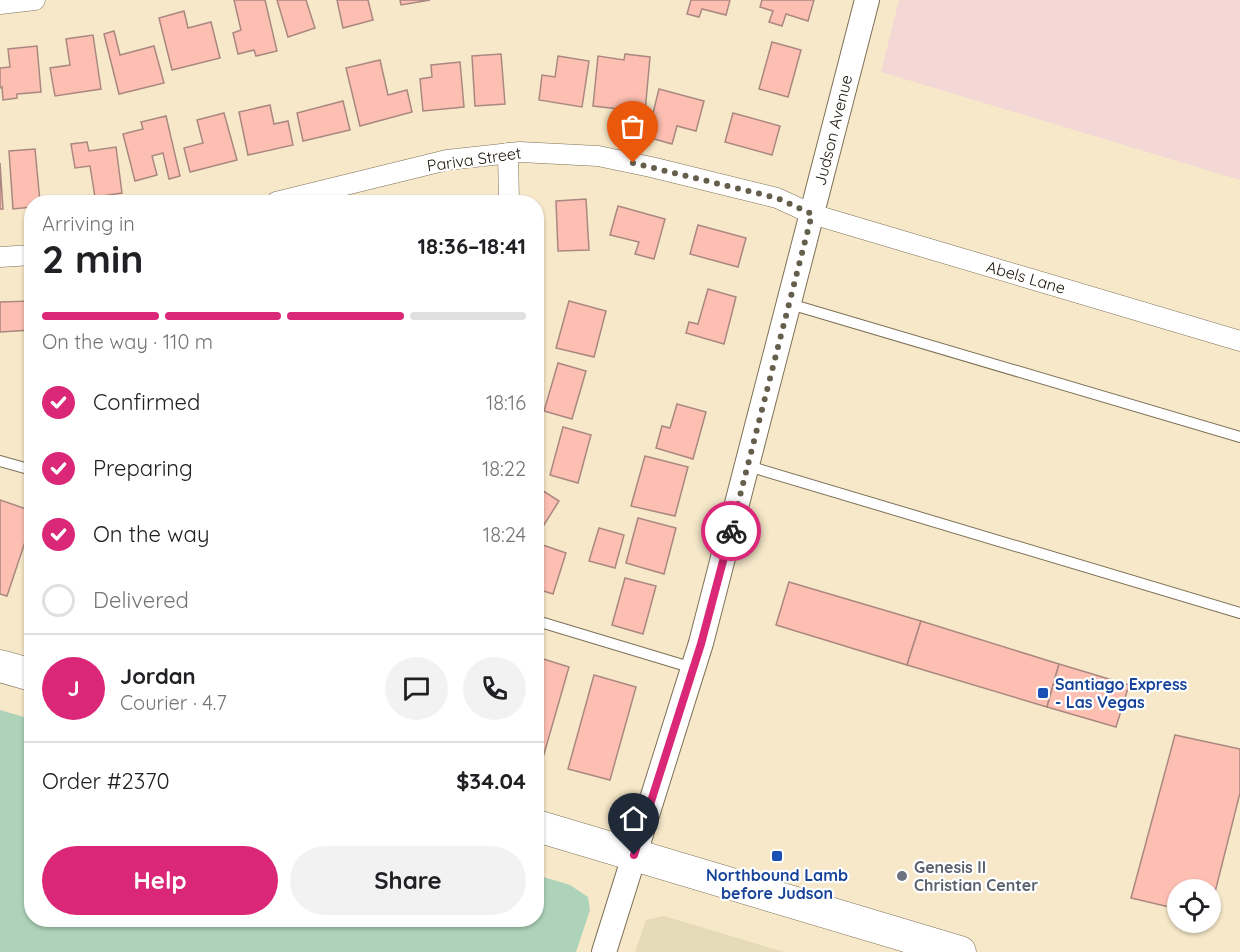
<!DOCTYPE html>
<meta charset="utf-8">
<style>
body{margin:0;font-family:Quicksand,sans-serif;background:#f2f2f2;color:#202124;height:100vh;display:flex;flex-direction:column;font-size:22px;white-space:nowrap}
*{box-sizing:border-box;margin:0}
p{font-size:20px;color:#757577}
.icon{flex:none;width:33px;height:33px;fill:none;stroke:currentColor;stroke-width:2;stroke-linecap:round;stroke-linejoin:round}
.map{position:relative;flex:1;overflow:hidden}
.drawer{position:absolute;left:24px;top:195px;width:520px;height:732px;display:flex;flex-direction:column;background:#fff;border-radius:24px;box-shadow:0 2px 4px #0004}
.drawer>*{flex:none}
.tools{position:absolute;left:1167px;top:879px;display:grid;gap:12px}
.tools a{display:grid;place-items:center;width:54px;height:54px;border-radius:50%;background:#fff;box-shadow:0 2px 4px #0004;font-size:30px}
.pin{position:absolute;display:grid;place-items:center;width:51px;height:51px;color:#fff;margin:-62px -26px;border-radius:50% 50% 50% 0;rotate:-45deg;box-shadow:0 0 6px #0007}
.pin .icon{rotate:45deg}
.courier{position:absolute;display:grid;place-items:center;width:60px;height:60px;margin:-30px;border:4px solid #db2777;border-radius:50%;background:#fff;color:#222;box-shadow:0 2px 8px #0007}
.head em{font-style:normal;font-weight:700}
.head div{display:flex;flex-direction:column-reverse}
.head{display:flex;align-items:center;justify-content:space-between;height:102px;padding:0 18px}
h1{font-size:39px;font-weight:700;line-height:45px}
.bar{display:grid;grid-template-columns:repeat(4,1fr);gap:9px 6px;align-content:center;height:72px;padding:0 18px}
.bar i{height:8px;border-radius:4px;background:#e0e0e0}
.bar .on{background:#db2777}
.bar p{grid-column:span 4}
.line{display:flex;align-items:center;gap:15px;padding:0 18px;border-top:2px solid #e0e0e0}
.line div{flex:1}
.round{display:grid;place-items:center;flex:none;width:63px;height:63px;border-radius:32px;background:#f2f2f2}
ol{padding:0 18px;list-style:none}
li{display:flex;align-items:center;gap:18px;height:66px}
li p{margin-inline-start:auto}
li .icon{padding:6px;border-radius:50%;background:#db2777;color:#fff;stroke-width:4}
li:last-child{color:#757577}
li i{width:33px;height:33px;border:3px solid #e0e0e0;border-radius:50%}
.cta{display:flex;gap:12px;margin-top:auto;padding:12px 18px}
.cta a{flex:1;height:69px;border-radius:36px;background:#db2777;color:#fff;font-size:24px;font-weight:700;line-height:69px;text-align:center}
.cta a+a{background:#f2f2f2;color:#202124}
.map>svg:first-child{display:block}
.industrial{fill:#f3d8d5}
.green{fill:#add4b9}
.sand{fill:#e5dcb7}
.building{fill:#fdbfb2;stroke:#aa8881;stroke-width:1.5}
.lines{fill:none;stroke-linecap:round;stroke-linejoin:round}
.service-casing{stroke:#7e7156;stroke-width:12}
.minor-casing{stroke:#7e7156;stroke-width:21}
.tertiary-casing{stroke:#7e7156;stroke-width:26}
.primary-casing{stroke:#7e7156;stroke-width:33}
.service{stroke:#fff;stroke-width:10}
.minor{stroke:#fff;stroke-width:20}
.tertiary{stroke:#fff;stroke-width:24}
.primary{stroke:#fff;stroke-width:32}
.done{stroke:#665e4c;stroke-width:6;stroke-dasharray:0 10.8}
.route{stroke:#db2777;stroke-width:8}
.transit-dot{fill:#1a4fb4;stroke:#fff;stroke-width:2}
.worship-dot{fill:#6b7280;stroke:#fff;stroke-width:2}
.labels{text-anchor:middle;stroke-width:4.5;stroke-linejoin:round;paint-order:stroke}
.street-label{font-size:16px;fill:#191409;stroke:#fff}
.transit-label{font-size:16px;font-weight:bold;fill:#164399;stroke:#fff;text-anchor:start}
.worship-label{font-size:16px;font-weight:bold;fill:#5b616d;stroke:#fff;text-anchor:start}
</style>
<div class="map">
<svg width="1240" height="952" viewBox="0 0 1240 952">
<rect width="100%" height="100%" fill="#f6e8c9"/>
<path class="industrial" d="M899,0H1240V180L881,72Z"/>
<path class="green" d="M0,710L31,719L32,920H537V875L570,885L588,897L590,910L576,952H0Z"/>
<path class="sand" d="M664,916L784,952H635L646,920Z"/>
<g class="building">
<path d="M234,0H265L277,51L256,56L254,50L238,54L233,33L241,30Z"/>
<path d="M277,0H306L315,28L288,37Z"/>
<path d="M337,0H368L373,20L343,28Z"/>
<path d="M400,0H430L401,5Z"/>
<path d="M691,0H730L726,15L702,9L699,17L687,14Z"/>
<path d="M762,0H814L808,21L786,14L782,26L769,22L773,11L760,7Z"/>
<path d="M184,11L188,28L211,22L220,58L172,70L159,18Z"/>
<path d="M114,31L120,55L154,46L164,83L119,94L104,34Z"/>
<path d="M93,35L101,89L55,96L50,68L70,65L66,39Z"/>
<path d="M772,42L801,50L788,97L759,89Z"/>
<path d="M37,46L41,92L17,94V98L3,100L2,87L0,88V68L10,67L8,49Z"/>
<path d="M501,54L505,104L475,106L472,56Z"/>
<path d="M625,54L650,57L645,112L593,106L598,56L624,60Z"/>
<path d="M558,56L589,61L582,107L539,100L542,75L555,77Z"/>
<path d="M380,60L388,95L407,90L412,112L360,126L346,68Z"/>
<path d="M460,62L464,107L423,111L420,79L432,77L431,65Z"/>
<path d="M659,89L704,101L696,131L677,126L672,144L647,137Z"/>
<path d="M343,101L350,130L303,141L297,113Z"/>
<path d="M270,105L274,124L288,121L293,145L248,155L239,112Z"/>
<path d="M224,113L237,160L190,172L184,148L203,143L197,120Z"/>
<path d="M733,113L780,126L772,155L725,142Z"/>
<path d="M166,116L180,176L169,179L163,153L152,156L157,175L135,181L123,134L143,129L141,122Z"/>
<path d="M87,142L89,151L116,147L122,193L95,197L90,166L75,168L71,144Z"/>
<path d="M35,149L40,202H32V207L13,209L9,151Z"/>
<path d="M0,163L3,209H0Z"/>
<path d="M586,199L589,250L558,251L556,201Z"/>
<path d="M618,206L665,219L654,259L635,254L639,242L610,235Z"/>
<path d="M698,225L746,238L738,267L690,254Z"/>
<path d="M708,289L736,297L724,344L686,333L689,322L698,324Z"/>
<path d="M32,301V330L0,332V302Z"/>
<path d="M569,301L606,311L594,357L556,348Z"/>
<path d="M558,363L586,371L572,419L544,411Z"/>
<path d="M677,404L706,412L693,459L656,448L662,426L670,428Z"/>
<path d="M563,427L591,435L578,483L550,475Z"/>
<path d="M645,456L688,467L675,516L631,506Z"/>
<path d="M537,487L559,501L542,528L537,524Z"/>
<path d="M0,500L32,511V521L7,596L0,594Z"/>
<path d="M638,518L676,528L664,574L626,563Z"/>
<path d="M599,528L624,535L615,568L589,561Z"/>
<path d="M537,543L566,553L553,594L537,589Z"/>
<path d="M625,578L656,586L643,634L612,625Z"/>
<path d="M789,582L921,621L907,665L776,625Z"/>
<path d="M921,621L1059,664L1047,707L907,665Z"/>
<path d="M537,657L569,667L542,761L537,760Z"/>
<path d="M1059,664L1129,685L1116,727L1047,707Z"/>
<path d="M594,675L636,687L610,780L568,769Z"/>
<path d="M1175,735L1240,749V793L1210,912V890H1178V909L1131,898Z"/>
</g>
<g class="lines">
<defs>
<g id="service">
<path d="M790,304L1240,437"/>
<path d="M0,461L32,470"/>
<path d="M748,466L1240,613"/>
<path d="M537,621L693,668"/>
</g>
<g id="minor">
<path d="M0,4L35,0"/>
<path d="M508,153L509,202"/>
<path d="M276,202L447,160L520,152L598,156L651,167L777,198L812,214L1240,341"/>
<path d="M0,257L32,255"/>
</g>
<path id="tertiary" d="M604,952L701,643L867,0"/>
<g id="primary">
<path d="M0,666L32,675"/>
<path d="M537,826L960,952"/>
</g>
</defs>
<use href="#service" class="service-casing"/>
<use href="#minor" class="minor-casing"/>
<use href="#tertiary" class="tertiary-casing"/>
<use href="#primary" class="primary-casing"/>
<use href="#service" class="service"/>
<use href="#minor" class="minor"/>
<use href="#tertiary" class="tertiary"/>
<use href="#primary" class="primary"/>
</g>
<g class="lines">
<path class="done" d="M633,163L777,198L812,214L731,531"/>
<path class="route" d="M634,855L701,644L731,531"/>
</g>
<g class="transit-dot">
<rect x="1037" y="687" width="12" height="12" rx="3"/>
<rect x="771" y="850" width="12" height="12" rx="3"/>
</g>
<circle class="worship-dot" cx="902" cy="876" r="6"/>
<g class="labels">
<g class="street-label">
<text transform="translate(833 130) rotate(-76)" y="6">Judson Avenue</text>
<text transform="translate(474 159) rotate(-8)" y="6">Pariva Street</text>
<text transform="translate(1026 277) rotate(16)" y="6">Abels Lane</text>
</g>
<g class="transit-label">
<text x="1055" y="690">Santiago Express<tspan x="1055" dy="18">- Las Vegas</tspan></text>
<text x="777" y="881" text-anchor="middle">Northbound Lamb<tspan x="777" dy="18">before Judson</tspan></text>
</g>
<g class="worship-label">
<text x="914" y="873">Genesis II<tspan x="914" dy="18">Christian Center</tspan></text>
</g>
</g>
</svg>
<div class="tools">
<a><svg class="icon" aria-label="locate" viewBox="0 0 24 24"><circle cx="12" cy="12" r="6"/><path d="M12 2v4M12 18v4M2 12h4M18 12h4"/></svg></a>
</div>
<div class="pin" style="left:633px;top:163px;background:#ea580c"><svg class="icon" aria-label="bag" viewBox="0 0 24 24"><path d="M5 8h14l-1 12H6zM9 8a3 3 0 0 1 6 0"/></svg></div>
<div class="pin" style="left:634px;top:855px;background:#1f2937"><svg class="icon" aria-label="home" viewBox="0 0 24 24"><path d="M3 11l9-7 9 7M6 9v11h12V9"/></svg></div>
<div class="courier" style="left:731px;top:531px"><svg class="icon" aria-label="bike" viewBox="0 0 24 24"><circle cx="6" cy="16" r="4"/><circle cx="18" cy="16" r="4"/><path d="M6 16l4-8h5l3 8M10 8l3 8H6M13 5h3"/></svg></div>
<section class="drawer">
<div class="head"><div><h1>2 min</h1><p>Arriving in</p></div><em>18:36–18:41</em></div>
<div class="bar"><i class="on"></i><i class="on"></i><i class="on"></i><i></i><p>On the way · 110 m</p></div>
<ol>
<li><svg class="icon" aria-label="check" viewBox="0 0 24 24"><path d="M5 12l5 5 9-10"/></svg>Confirmed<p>18:16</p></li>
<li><svg class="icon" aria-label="check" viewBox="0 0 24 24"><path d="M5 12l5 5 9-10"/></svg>Preparing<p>18:22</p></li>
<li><svg class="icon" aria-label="check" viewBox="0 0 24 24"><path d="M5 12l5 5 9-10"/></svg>On the way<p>18:24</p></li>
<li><i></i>Delivered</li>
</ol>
<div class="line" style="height:108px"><b class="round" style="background:#db2777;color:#fff">J</b><div><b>Jordan</b><p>Courier · 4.7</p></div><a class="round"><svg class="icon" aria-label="chat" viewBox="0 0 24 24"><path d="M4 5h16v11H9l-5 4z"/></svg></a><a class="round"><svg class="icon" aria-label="phone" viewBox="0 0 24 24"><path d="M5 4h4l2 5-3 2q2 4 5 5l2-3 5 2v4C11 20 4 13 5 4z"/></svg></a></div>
<div class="line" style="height:78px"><div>Order #2370</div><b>$34.04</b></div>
<div class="cta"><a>Help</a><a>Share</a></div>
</section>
</div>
